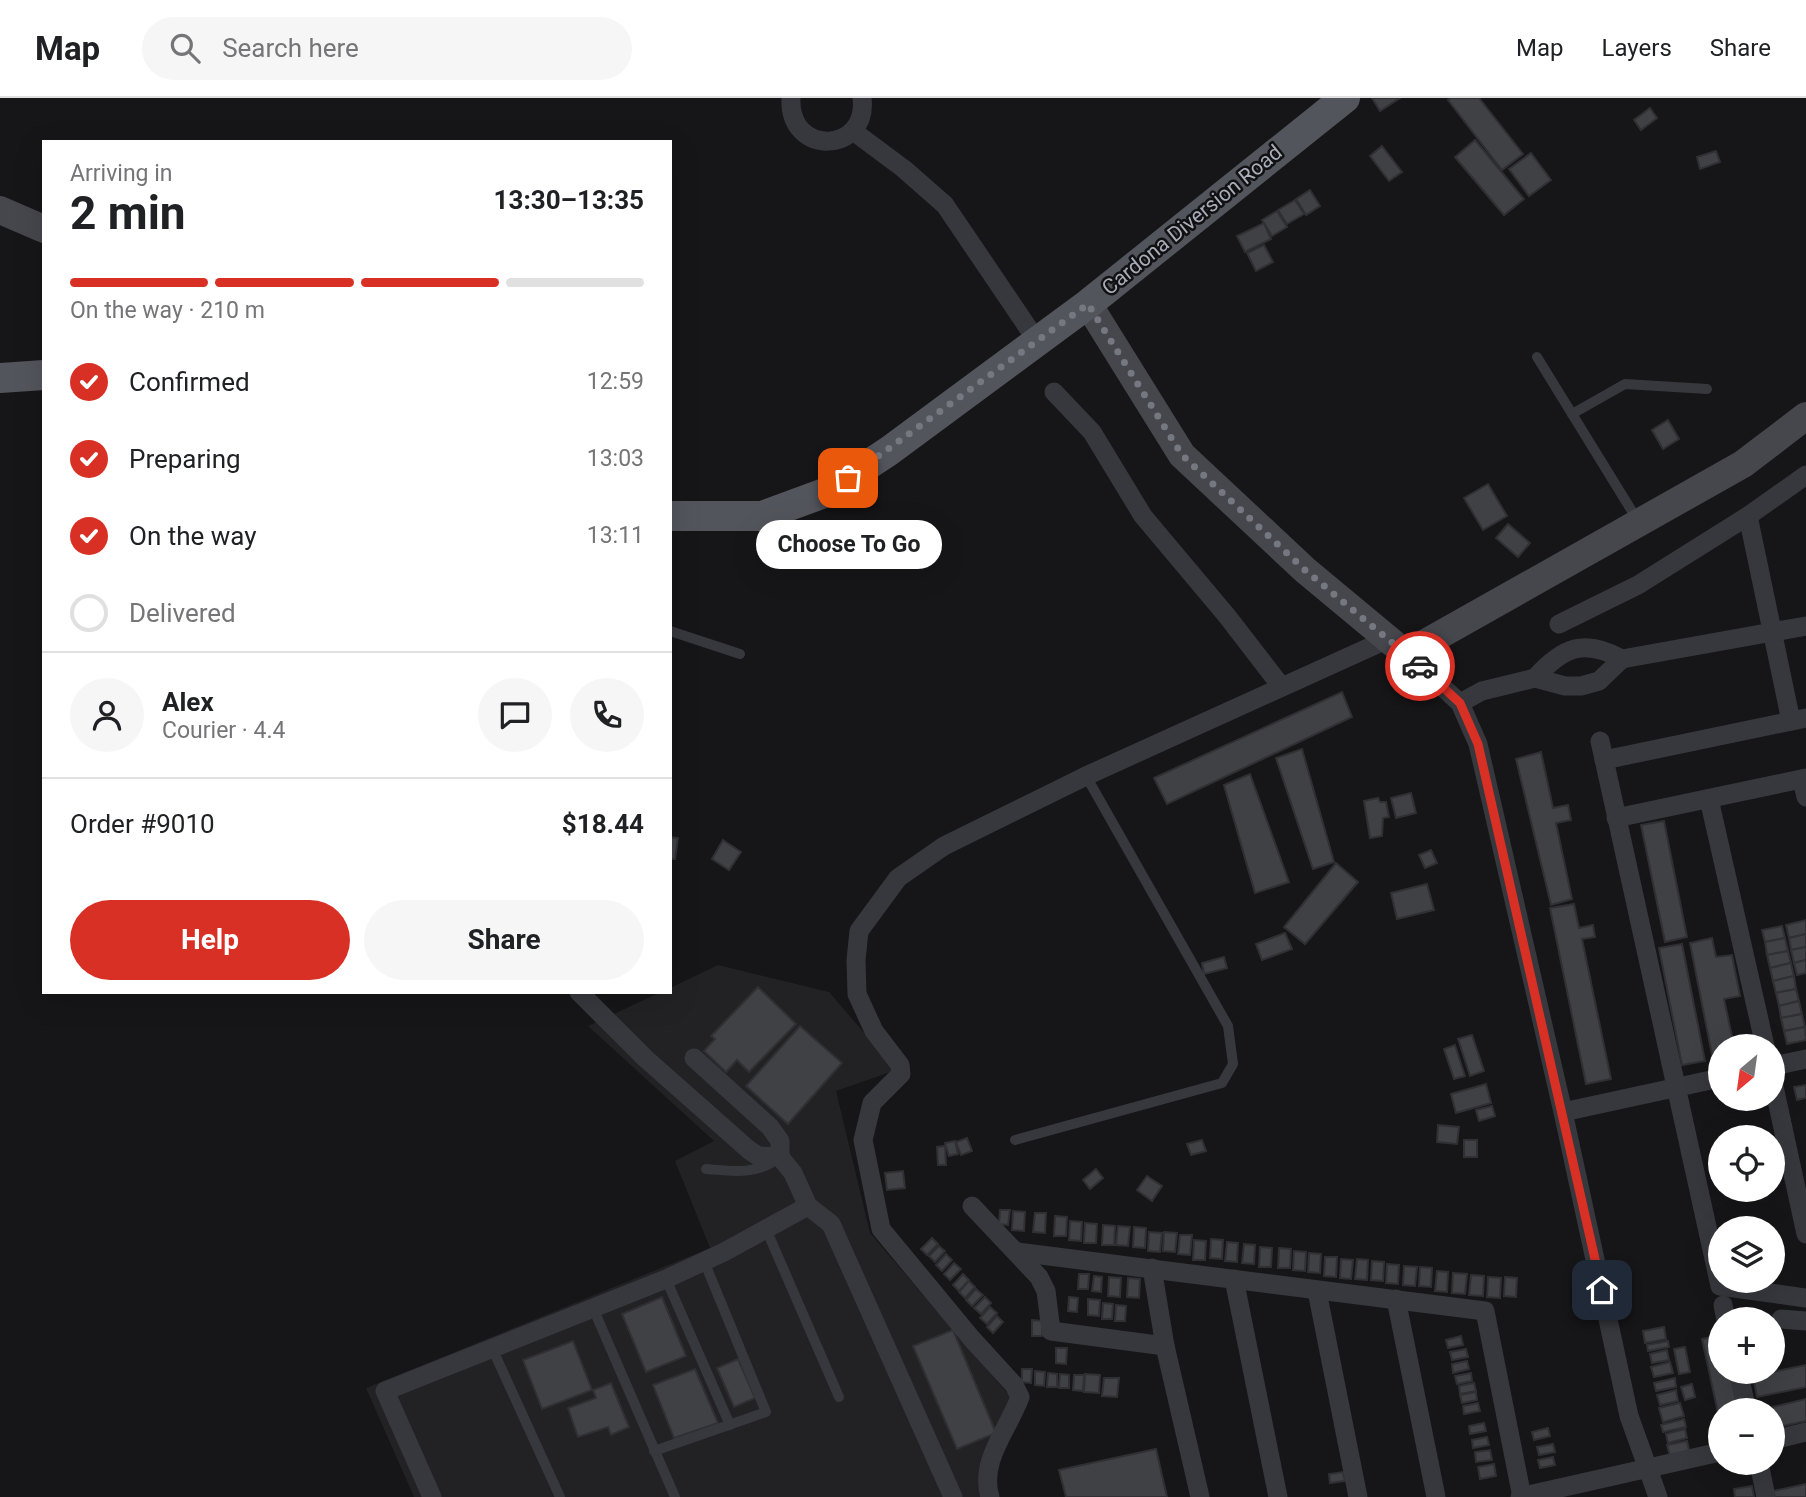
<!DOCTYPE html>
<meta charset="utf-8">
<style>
body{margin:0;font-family:Roboto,sans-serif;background:#f6f6f6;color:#202124;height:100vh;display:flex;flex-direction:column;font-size:26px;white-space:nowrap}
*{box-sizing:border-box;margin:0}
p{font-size:23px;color:#757577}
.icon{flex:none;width:38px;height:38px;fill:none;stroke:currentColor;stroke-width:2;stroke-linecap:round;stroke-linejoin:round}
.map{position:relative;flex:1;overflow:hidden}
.sheet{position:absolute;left:42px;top:42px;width:630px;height:854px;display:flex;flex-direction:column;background:#fff;border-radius:0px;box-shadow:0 7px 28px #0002}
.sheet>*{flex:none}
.needle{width:46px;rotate:209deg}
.tools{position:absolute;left:1708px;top:936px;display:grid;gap:14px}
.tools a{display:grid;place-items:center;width:77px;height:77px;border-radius:50%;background:#fff;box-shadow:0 7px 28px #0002;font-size:35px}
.pin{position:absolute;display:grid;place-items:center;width:60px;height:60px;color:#fff;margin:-30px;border-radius:14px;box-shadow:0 4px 10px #0006}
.courier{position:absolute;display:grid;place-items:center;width:70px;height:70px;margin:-35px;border:5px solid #d93025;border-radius:50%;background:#fff;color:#222;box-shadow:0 2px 9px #0007}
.bubble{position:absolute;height:49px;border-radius:24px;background:#fff;box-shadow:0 7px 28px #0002;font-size:23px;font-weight:700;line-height:49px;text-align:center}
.summary em{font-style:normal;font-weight:700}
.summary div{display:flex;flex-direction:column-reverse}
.summary{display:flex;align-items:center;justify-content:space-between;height:119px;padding:0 28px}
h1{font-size:46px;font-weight:700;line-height:52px}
.bar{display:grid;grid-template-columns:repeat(4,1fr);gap:10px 7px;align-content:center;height:84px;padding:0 28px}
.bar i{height:9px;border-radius:5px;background:#e0e0e0}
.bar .selected{background:#d93025}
.bar p{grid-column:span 4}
.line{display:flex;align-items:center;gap:18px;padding:0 28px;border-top:2px solid #e0e0e0}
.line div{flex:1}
.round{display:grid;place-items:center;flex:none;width:74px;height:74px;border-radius:37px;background:#f6f6f6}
ol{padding:0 28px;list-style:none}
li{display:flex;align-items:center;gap:21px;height:77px}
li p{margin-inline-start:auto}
li .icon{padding:7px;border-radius:50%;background:#d93025;color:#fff;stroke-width:4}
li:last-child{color:#757577}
li i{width:38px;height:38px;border:4px solid #e0e0e0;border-radius:50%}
.primary-button{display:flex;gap:14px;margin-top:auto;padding:14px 28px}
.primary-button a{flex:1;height:80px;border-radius:42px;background:#d93025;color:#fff;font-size:28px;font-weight:700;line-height:80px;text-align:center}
.primary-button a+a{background:#f6f6f6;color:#202124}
header{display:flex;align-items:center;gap:42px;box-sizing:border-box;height:98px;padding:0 35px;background:#fff;border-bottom:2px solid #e0e0e0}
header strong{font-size:33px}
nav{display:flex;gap:38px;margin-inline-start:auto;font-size:24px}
.search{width:490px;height:63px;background:#f6f6f6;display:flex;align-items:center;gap:18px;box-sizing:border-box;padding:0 24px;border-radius:38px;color:#757577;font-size:26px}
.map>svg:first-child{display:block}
.built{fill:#222225}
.building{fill:#404145;stroke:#303034;stroke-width:2}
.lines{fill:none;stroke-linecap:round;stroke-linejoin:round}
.lane{stroke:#37383d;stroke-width:10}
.street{stroke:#37383d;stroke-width:19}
.secondary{stroke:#45474d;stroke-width:28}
.primary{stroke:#53555c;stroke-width:30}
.done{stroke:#757880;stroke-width:7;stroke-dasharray:0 12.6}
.route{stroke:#d93025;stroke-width:9}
.labels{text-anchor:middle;stroke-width:5;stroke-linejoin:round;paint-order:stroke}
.street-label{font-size:21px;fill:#a8adb8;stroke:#111113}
</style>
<header>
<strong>Map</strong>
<div class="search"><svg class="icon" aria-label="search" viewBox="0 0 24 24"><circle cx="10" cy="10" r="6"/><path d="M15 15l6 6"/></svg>Search here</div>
<nav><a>Map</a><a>Layers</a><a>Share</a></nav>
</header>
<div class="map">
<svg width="1806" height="1399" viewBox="0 0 1806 1399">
<rect width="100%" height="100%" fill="#161618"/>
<path class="built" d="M718,867L829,894L896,972L836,993L870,1135L1014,1303L978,1383L982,1399H414L366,1290L710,1150L675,1063L714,1043L588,928L661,894H670V890Z"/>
<g class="building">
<path d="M1372,0H1400L1380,13Z"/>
<path d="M1451,0H1479L1523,56L1502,72L1448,2Z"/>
<path d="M1650,10L1657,20L1641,32L1634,22Z"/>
<path d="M1475,42L1524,101L1504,117L1455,59Z"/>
<path d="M1382,48L1402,74L1389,83L1370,58Z"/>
<path d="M1716,53L1720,64L1700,71L1697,59Z"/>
<path d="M1531,55L1551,82L1529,98L1509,71Z"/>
<path d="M1310,92L1320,108L1306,117L1296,101Z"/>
<path d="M1295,102L1304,116L1287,126L1278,112Z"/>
<path d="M1277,113L1287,129L1272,138L1262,122Z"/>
<path d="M1264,125L1271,141L1245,154L1237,138Z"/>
<path d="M1264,147L1273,164L1256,173L1247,155Z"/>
<path d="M1668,322L1679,341L1663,351L1652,332Z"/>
<path d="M1488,386L1507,418L1483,432L1464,400Z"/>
<path d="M1508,426L1530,445L1518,459L1496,440Z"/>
<path d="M807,434L812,450L790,456L786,440Z"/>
<path d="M833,438L838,460L819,465L813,442Z"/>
<path d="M1342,594L1352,619L1167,706L1154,680Z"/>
<path d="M1302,651L1334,764L1313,771L1276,660Z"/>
<path d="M1541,654L1553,710L1568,707L1571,722L1556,725L1572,801L1551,807L1516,661Z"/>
<path d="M1250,676L1289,784L1255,795L1224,687Z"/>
<path d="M1411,695L1416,715L1396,720L1391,700Z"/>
<path d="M1378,700L1380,704H1386L1389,719L1383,720L1382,738L1370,740L1364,703Z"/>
<path d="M1664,723L1687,839L1665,844L1641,727Z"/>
<path d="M670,739L678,740L675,761H670Z"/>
<path d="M723,742L741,754L729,772L712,761Z"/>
<path d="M1431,752L1437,765L1425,770L1419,757Z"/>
<path d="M1336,765L1358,784L1305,846L1284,829Z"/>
<path d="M1427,786L1434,812L1397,821L1391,795Z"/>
<path d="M1574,806L1579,830L1593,827L1595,839L1582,841L1611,981L1586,986L1550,810Z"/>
<path d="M1806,822V836L1789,840L1786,827Z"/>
<path d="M1782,828L1785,840L1765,844L1762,832Z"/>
<path d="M1285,835L1292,851L1262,862L1256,846Z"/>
<path d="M1806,836V849L1791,852L1789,840Z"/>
<path d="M1712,840L1716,859L1732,857L1740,898L1724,901L1734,948H1720V960L1713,962L1690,845Z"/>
<path d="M1785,840L1788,853L1767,857L1765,844Z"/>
<path d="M1682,846L1705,963L1682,967L1659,850Z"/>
<path d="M1806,849V862L1794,865L1791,852Z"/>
<path d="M1788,853L1791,865L1770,870L1767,857Z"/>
<path d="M1224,859L1227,870L1204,876L1202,865Z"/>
<path d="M1806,862V875L1797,877L1794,865Z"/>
<path d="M1791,865L1794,878L1773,883L1770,870Z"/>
<path d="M1794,878L1796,891L1776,895L1773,883Z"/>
<path d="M758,889L796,926L749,974L737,962L726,974L704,953L715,941L711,938Z"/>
<path d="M1796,891L1799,903L1779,908L1776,895Z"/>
<path d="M1799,903L1802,916L1781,920L1779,908Z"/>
<path d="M1802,916L1805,929L1784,933L1781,920Z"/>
<path d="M800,928L842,965L788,1026L746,988Z"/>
<path d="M1805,929L1806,942L1787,946L1784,933Z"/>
<path d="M1472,937L1484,973L1470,978L1458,941Z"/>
<path d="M1455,947L1465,978L1454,981L1444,951Z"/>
<path d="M1486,986L1491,1005L1456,1015L1451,996Z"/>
<path d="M1806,987V1000L1797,1002L1794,989Z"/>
<path d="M1492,1008L1495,1018L1479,1023L1476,1012Z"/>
<path d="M1438,1027L1459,1029L1457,1046L1437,1044Z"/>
<path d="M967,1040L972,1053L961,1057L956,1044Z"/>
<path d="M1202,1042L1206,1053L1191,1057L1187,1046Z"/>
<rect x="1464" y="1042" width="13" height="17"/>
<path d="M955,1043L958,1056L949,1058L945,1045Z"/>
<path d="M945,1048L946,1067H938L937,1049Z"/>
<path d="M1096,1071L1103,1080L1090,1091L1083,1082Z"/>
<path d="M903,1073L905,1090L887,1092L885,1075Z"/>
<path d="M1147,1078L1162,1088L1152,1103L1137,1092Z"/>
<path d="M1000,1112H1010L1008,1127L999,1126Z"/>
<path d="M1013,1113L1025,1114L1024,1133L1012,1132Z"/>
<path d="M1035,1115H1046L1045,1135L1033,1134Z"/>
<path d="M1055,1118L1067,1119L1066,1138H1054Z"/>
<path d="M1070,1123L1082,1124L1081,1143L1069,1142Z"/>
<path d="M1085,1125L1097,1126L1096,1145H1084Z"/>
<path d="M1103,1127L1115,1128L1114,1147H1102Z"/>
<path d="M1118,1128L1130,1129L1128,1148L1116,1147Z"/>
<path d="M1134,1129L1146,1130L1145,1150L1133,1149Z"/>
<path d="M1149,1134L1162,1135L1160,1154L1148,1153Z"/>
<path d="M1164,1134L1177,1135L1175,1154L1163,1153Z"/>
<path d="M1180,1137H1192L1190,1157L1178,1156Z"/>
<path d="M932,1140L938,1146L927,1157L921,1151Z"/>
<path d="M1211,1141L1223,1142L1222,1161L1210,1160Z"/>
<path d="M1194,1142L1206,1143L1205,1162H1193Z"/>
<path d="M1227,1144L1238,1145L1237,1164L1225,1163Z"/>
<path d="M1244,1146L1255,1147L1254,1166L1242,1165Z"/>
<path d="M939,1148L945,1153L935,1164L929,1158Z"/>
<path d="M1260,1149L1272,1150L1271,1169H1259Z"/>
<path d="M1279,1150L1291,1151L1290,1170H1278Z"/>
<path d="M1294,1153L1306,1154L1305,1173L1293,1172Z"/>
<path d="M1309,1155L1321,1156L1320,1175L1308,1174Z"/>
<path d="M946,1156L952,1162L942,1173L936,1167Z"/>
<path d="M1325,1159H1337L1336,1179L1324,1178Z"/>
<path d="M1341,1161L1353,1162L1351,1181L1340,1180Z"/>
<path d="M1357,1161L1368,1162L1367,1182L1355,1181Z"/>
<path d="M1372,1163L1384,1164L1383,1183L1371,1182Z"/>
<path d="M954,1165L961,1171L950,1182L944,1176Z"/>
<path d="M1387,1166L1399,1167L1398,1186L1386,1185Z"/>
<path d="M1404,1168L1417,1169L1415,1188L1403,1187Z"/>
<path d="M1420,1169L1432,1170L1431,1189L1419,1188Z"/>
<path d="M1437,1173L1448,1174L1447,1194L1435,1193Z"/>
<path d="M1453,1175L1467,1176L1465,1196L1452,1195Z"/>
<path d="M963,1176L969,1182L959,1193L953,1187Z"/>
<path d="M1079,1176H1089L1088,1191H1078Z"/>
<path d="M1471,1177L1484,1178L1483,1198L1469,1197Z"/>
<path d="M1094,1178L1102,1179L1101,1194L1092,1193Z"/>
<path d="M1109,1179L1121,1180L1120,1199L1108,1198Z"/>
<path d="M1488,1179L1501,1180L1500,1200L1487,1199Z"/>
<path d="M1505,1179L1517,1180L1516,1199L1504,1198Z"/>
<path d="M1128,1180L1140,1181L1139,1200L1127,1199Z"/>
<path d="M969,1183L975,1189L965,1200L959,1194Z"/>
<path d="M976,1191L983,1197L972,1208L966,1202Z"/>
<path d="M662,1199L686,1258L646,1274L622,1216Z"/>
<path d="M985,1199L991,1205L981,1216L974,1210Z"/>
<path d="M1069,1199L1078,1200L1077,1214L1068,1213Z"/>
<path d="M1088,1201L1100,1202L1099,1218L1088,1217Z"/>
<path d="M1103,1205L1113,1206L1112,1221H1102Z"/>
<path d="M1116,1207L1126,1208L1125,1223H1115Z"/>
<path d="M990,1209L997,1215L987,1226L980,1220Z"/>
<path d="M997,1218L1003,1224L993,1235L987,1229Z"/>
<path d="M1032,1222L1043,1223L1042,1238H1032Z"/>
<path d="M1664,1229L1666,1241L1645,1245L1643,1233Z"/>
<path d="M953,1232L996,1335L957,1351L913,1248Z"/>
<path d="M1720,1237V1274H1732L1740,1312H1720V1324L1702,1241Z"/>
<path d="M1461,1238L1463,1247L1448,1250L1446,1242Z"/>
<path d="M573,1243L592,1292L542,1311L523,1262Z"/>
<path d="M1668,1243L1669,1249L1648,1253L1647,1247Z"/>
<path d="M1685,1249L1690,1274L1679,1276L1674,1251Z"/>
<path d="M1056,1250H1067L1066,1266L1056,1265Z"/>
<path d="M1466,1251L1468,1259L1452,1262L1450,1254Z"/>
<path d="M1667,1252L1669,1262L1652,1265L1650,1256Z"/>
<path d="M738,1261L755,1300L734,1309L717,1270Z"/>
<path d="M1467,1263L1469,1271L1453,1275L1452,1266Z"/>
<path d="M1670,1264L1673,1275L1654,1279L1651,1269Z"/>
<path d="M1806,1267V1289L1757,1299L1753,1278Z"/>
<path d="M695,1271L718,1325L674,1340L653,1287Z"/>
<path d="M1022,1271H1032L1031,1285L1022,1284Z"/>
<path d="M1035,1273L1045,1274L1044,1288L1035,1287Z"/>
<path d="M1048,1275L1057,1276V1289H1047Z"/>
<path d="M1471,1275L1472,1283L1457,1286L1455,1278Z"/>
<path d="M1060,1276L1069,1277V1290H1059Z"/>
<path d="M1085,1276L1100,1277L1099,1295L1084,1294Z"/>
<path d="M1074,1277H1084L1083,1293L1073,1292Z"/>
<path d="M1104,1280H1119L1117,1299L1102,1298Z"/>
<path d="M1675,1280L1676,1289L1656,1293L1654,1285Z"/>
<path d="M611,1285L629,1329L611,1337L608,1329L578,1339L568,1310L596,1300L593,1292Z"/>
<path d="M1474,1285L1476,1293L1460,1296L1459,1288Z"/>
<path d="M1692,1286L1695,1299L1685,1302L1681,1289Z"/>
<path d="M1676,1292L1678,1303L1660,1307L1657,1297Z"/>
<path d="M1476,1294L1477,1302L1462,1305L1460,1297Z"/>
<path d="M1806,1301V1323L1773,1330V1312H1760Z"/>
<path d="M1478,1305L1480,1313L1464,1316L1463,1308Z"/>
<path d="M1680,1305L1684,1318L1663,1324L1659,1310Z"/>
<path d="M1684,1321L1686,1329L1663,1334L1661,1327Z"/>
<path d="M1484,1325L1486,1333L1470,1336L1469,1328Z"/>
<path d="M1548,1330L1550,1338L1534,1342L1532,1334Z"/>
<path d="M1685,1331L1687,1340L1668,1345L1666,1336Z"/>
<path d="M1487,1339L1489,1347L1473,1350L1472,1342Z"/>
<path d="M1687,1343L1690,1356L1671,1361L1667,1347Z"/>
<path d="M1553,1346L1555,1354L1539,1357L1537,1349Z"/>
<path d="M1156,1351L1167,1399H1066L1059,1372Z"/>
<path d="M1490,1352L1492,1362L1476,1364L1475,1354Z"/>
<path d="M1553,1359L1555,1367L1540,1370L1538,1362Z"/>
<path d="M1494,1366L1496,1378L1480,1381L1478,1369Z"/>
<path d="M1343,1374L1345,1383L1330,1385L1329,1376Z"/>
<path d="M1806,1386V1399H1775L1773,1393Z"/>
<path d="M1752,1388L1754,1399H1735L1734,1391Z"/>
</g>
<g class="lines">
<g class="lane">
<path d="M1537,259L1638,423"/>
<path d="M1572,316L1625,286L1707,291"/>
<path d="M670,533L740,556"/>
<path d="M1015,1042L1222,985L1233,966L1228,928L1086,678"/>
<path d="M706,1071C731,1073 755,1077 776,1062"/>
<path d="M766,1131L839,1299"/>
<path d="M666,1181L730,1327"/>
<path d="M593,1210L675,1399"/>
<path d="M492,1250L560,1399"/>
<path d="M654,1353L766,1314L704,1163"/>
</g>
<g class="street">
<path d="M791,0C788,59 869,56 862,0"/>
<path d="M853,33L904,71L945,107L1037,243"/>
<path d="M1054,294L1092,334L1143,418L1227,518L1281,588"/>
<path d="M1748,418L1791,623"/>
<path d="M1559,526L1638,487L1748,418L1806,377"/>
<path d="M1406,556L1460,605L1478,646L1563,1014L1629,1318L1658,1399"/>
<path d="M1535,580C1563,549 1584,540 1622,561"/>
<path d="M1460,605L1482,593L1535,580L1565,588H1581L1599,583L1622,561L1806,528"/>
<path d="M1600,643L1720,1188L1806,1200"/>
<path d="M1604,662L1806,620"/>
<path d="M1802,681L1806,699"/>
<path d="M1709,701L1765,948"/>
<path d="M1616,720L1806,680"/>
<path d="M579,894L645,960L749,1052L758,1058L780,1059"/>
<path d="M694,960L770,1029L780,1043V1059L793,1075L808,1108L831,1126L953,1399"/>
<path d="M1773,968L1806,961"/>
<path d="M1773,984L1806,1136"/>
<path d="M1563,1014L1720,980"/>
<path d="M972,1108L1039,1179L1046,1193L1051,1233L1165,1248"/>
<path d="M1017,1154L1485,1213L1522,1399"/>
<path d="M1152,1170L1165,1248L1200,1399"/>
<path d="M1234,1181L1278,1399"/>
<path d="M1317,1193L1358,1399"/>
<path d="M1396,1201L1436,1399"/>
<path d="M1723,1207L1726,1222"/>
<path d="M1781,1221L1806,1223"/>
<path d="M1738,1274L1747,1312"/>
<path d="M1773,1342L1806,1334"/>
<path d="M1759,1365L1766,1399"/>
<path d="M432,1399L385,1293L666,1181L724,1154L808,1108"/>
<path d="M990,1399C979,1363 1008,1332 1020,1299L1014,1287L972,1241L881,1131L863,1042L872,1005L901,976L900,967L874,933L857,896L856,862L859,833L898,780L944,748L1086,678L1388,541"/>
<path d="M1520,1399L1720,1354"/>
</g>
<g class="secondary">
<path d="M0,112L44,131"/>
<path d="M1088,206L1182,357L1305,472L1406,556L1743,366L1806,318"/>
</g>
<g class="primary">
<path d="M0,280L44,277"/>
<path d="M670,418H762L827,394L889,353L1088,206L1345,0"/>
</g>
</g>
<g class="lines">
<path class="done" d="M848,380L1088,206L1182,357L1305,472L1420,568"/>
<path class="route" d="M1420,568L1460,605L1478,646L1602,1192"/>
</g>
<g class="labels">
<g class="street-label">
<text transform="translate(1192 122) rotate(-39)" y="7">Cardona Diversion Road</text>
</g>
</g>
</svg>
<div class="tools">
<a><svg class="needle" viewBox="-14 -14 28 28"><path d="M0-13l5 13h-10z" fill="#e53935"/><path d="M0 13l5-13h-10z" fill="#757577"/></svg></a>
<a><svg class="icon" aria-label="locate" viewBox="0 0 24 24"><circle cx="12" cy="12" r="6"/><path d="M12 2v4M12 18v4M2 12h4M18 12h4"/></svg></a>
<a><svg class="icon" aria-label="layers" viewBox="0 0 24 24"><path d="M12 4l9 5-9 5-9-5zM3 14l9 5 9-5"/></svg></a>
<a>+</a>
<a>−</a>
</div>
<div class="pin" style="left:848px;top:380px;background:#ea580c"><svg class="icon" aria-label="bag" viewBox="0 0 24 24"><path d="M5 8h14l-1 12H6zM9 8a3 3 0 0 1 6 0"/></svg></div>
<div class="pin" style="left:1602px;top:1192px;background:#1f2937"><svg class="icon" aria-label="home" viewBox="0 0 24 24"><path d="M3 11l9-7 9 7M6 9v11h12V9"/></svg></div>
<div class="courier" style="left:1420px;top:568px"><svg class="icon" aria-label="car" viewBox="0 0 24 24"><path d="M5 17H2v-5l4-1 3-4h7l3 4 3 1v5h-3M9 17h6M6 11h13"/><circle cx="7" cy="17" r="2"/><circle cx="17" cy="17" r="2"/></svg></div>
<div class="bubble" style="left:756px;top:422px;width:186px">Choose To Go</div>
<section class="sheet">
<div class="summary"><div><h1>2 min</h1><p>Arriving in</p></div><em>13:30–13:35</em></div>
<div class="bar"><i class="selected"></i><i class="selected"></i><i class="selected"></i><i></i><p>On the way · 210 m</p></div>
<ol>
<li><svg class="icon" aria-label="check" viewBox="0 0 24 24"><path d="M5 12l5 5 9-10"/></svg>Confirmed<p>12:59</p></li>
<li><svg class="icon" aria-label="check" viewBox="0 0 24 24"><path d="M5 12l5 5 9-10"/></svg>Preparing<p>13:03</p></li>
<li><svg class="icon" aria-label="check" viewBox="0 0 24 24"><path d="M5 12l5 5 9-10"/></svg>On the way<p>13:11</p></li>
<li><i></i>Delivered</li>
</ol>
<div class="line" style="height:126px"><a class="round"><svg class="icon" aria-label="person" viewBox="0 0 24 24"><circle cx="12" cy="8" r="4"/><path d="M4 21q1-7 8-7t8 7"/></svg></a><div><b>Alex</b><p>Courier · 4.4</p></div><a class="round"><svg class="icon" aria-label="chat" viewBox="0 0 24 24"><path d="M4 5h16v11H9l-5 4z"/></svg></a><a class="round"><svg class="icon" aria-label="phone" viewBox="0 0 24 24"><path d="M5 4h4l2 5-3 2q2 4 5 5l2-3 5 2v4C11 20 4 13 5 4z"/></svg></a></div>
<div class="line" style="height:91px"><div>Order #9010</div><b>$18.44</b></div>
<div class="primary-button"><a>Help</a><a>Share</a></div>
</section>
</div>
